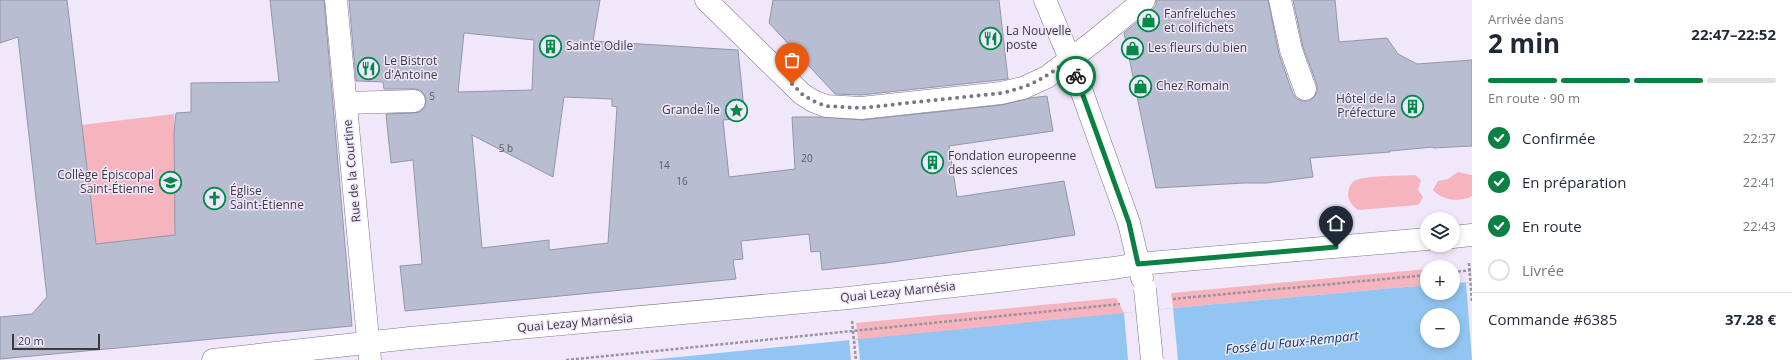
<!DOCTYPE html>
<html lang="fr">
<meta charset="utf-8">
<style>
body{margin:0;font-family:"Open Sans",sans-serif;background:#f2f2f3;color:#1f2937;height:100vh;display:flex;flex-direction:column;font-size:15px;white-space:nowrap}
*{box-sizing:border-box;margin:0}
p{font-size:13px;color:#747a83}
.icon{flex:none;width:22px;height:22px;fill:none;stroke:currentColor;stroke-width:2;stroke-linecap:round;stroke-linejoin:round}
.map{position:relative;flex:1;overflow:hidden}
.side{display:flex;flex-direction:column;background:#fff;width:320px}
.side>*{flex:none}
.controls{position:absolute;left:1420px;top:212px;display:grid;gap:8px}
.controls a{display:grid;place-items:center;width:40px;height:40px;border-radius:50%;background:#fff;box-shadow:0 2px 6px #0003;font-size:20px}
.scale{position:absolute;left:12px;bottom:10px;width:88px;box-sizing:border-box;padding-left:4px;border:2px solid #3d3941;border-top:0;font-size:11px;line-height:14px;white-space:nowrap;color:#3d3941;-webkit-text-stroke:3px #f1e7fb;paint-order:stroke}
.pin{position:absolute;display:grid;place-items:center;width:34px;height:34px;color:#fff;margin:-41px -17px;border-radius:50% 50% 50% 0;rotate:-45deg;box-shadow:0 0 4px #0007}
.pin .icon{rotate:45deg}
.courier{position:absolute;display:grid;place-items:center;width:40px;height:40px;margin:-20px;border:3px solid #0b8043;border-radius:50%;background:#fff;color:#222;box-shadow:0 1px 5px #0007}
.headline em{font-style:normal;font-weight:700}
.headline div{display:flex;flex-direction:column-reverse}
.headline{display:flex;align-items:center;justify-content:space-between;height:68px;padding:0 16px}
h1{font-size:26px;font-weight:700;line-height:30px}
.bar{display:grid;grid-template-columns:repeat(4,1fr);gap:6px 4px;align-content:center;height:48px;padding:0 16px}
.bar i{height:5px;border-radius:3px;background:#e0e1e3}
.bar .on{background:#0b8043}
.bar p{grid-column:span 4}
.line{display:flex;align-items:center;gap:10px;padding:0 16px;border-top:1px solid #e0e1e3}
.line div{flex:1}
ol{padding:0 16px;list-style:none}
li{display:flex;align-items:center;gap:12px;height:44px}
li p{margin-inline-start:auto}
li .icon{padding:4px;border-radius:50%;background:#0b8043;color:#fff;stroke-width:4}
li:last-child{color:#747a83}
li i{width:22px;height:22px;border:2px solid #e0e1e3;border-radius:50%}
main{display:flex;flex:1;min-height:0}
.map>svg:first-child{display:block}
.green{fill:#f6b5be}
.water{fill:#92c5f1;fill-rule:evenodd}
.pier{fill:#f1e7fb}
.building{fill:#b9bdd2;stroke:#9296aa;fill-rule:evenodd}
.lines{fill:none;stroke-linecap:round;stroke-linejoin:round}
.minor-casing{stroke:#7f7588;stroke-width:23}
.path{stroke:#9992a0;stroke-width:2.5;stroke-dasharray:3 2;stroke-linecap:butt}
.minor{stroke:#fff;stroke-width:22}
.minor-bridge-casing{stroke:#7f7588;stroke-width:23;stroke-linecap:butt}
.path-bridge{stroke:#9992a0;stroke-width:2.5;stroke-dasharray:3 2;stroke-linecap:butt}
.minor-bridge{stroke:#fff;stroke-width:22}
.done{stroke:#7c7682;stroke-width:4;stroke-dasharray:0 7.2}
.route{stroke:#0b8043;stroke-width:5}
.labels{text-anchor:middle;stroke-width:3;stroke-linejoin:round;paint-order:stroke}
.number-label{font-size:10px;fill:#5c5a65}
.poi-label{font-size:12px;fill:#3d3941;stroke:#f1e7fb;text-anchor:start}
.street-label{font-size:12px;fill:#3d3941;stroke:#f1e7fb}
.water-label{font-size:13px;font-style:italic;fill:#013f68;stroke:#f1e7fb}
</style>
<main>
<div class="map">
<svg width="1472" height="360" viewBox="0 0 1472 360">
<rect width="100%" height="100%" fill="#f1e7fb"/>
<g class="green">
<path d="M174,114L176,237L147,238L96,244L81,125Z"/>
<path d="M1458,172L1472,175V196C1460,203 1441,200 1433,190L1438,181L1448,179Z"/>
<path d="M1415,175L1421,180L1418,190L1423,197L1420,203L1417,205L1358,210C1352,205 1349,202 1348,195C1348,190 1350,184 1354,181C1364,175 1402,176 1415,175Z"/>
<path d="M1427,269V285L1173,308L1171,293Z"/>
<path d="M1116,298L1124,313L858,340L856,323Z"/>
</g>
<path class="water" d="M1472,282V360H649L1173,308L1427,285V293H1453V283ZM1427,315H1453V341H1427Z"/>
<g class="pier">
<path d="M1472,282V360L1466,283Z"/>
<path d="M1173,308L1178,360H1128L1124,313Z"/>
<path d="M849,340H858L860,360H851Z"/>
</g>
<g class="building">
<path d="M0,0H67L96,244L175,235L174,132L176,113L191,112V83L279,82L270,0H324L352,326L0,359V317L32,314L47,297L18,37L0,43Z"/>
<path d="M349,0H600L593,41L738,50L745,118L723,120L729,177L795,169L792,117H821L862,120L1002,105L1030,98L1047,96L1053,131L949,146L957,197L1064,181L1075,235L886,263L822,270L820,251L811,252L809,234L741,241L743,259L733,260L736,279L405,311L400,266L422,264L413,160L391,163L386,114L414,113L420,112L425,107L426,100L424,94L420,90L414,89H384L383,82L356,81ZM464,33L534,40L532,90L458,92ZM564,97L612,99V106L617,107L608,243L549,250V240L482,248L472,135L553,177Z"/>
<path d="M773,0H999L1008,79L861,95L835,94L769,23Z"/>
<path d="M1156,0H1268L1279,54L1293,94L1297,99L1302,101H1309L1314,97L1317,92V85L1303,47L1293,0H1335L1339,42L1387,38L1398,54L1417,64L1472,60V146L1433,148V147L1390,151V152L1310,158L1313,177L1266,183H1244L1156,188L1124,33L1152,10L1156,5Z"/>
</g>
<g class="lines">
<defs>
<g id="minor">
<path d="M336,0L370,360"/>
<path d="M706,0L802,94L813,101L826,106L861,108L1001,93L1023,88L1047,77L1093,42L1144,0"/>
<path d="M1045,0L1070,59L1129,223L1142,278"/>
<path d="M1280,0L1291,50L1305,89"/>
<path d="M347,103L414,101"/>
<path d="M1453,237L1472,235"/>
<path d="M213,360L410,338L848,298L1114,268L1138,264L1427,239"/>
</g>
</defs>
<use href="#minor" class="minor-casing"/>
<g class="path">
<path d="M1453,272L1472,270"/>
<path d="M1173,299L1427,275"/>
<path d="M566,360L1120,304"/>
</g>
<use href="#minor" class="minor"/>
<defs>
<path id="minor-bridge" d="M1145,289L1152,360"/>
</defs>
<use href="#minor-bridge" class="minor-bridge-casing"/>
<g class="path-bridge">
<path d="M1469,263L1472,302"/>
<path d="M852,321L856,360"/>
</g>
<use href="#minor-bridge" class="minor-bridge"/>
</g>
<g class="lines">
<path class="done" d="M792,84L802,94L813,101L826,106L842,107L861,108L1002,93C1032,86 1045,78 1070,59L1076,76"/>
<path class="route" d="M1076,76L1129,223L1138,264L1336,247"/>
</g>
<defs>
<symbol id="shop-ring" viewBox="-11 -11 22 22"><circle r="9.5" fill="#f1e7fb" stroke="#008a47" stroke-width="1.5"/><path d="M-5-2.5h2.3a2.7 3.5 0 0 1 5.4 0H5L5.5 6h-11ZM-1.5-2.5h3a1.5 2.3 0 0 0-3 0Z" fill="#008a47"/></symbol>
<symbol id="restaurant-ring" viewBox="-11 -11 22 22"><circle r="9.5" fill="#f1e7fb" stroke="#008a47" stroke-width="1.5"/><path d="M-5-6h1v4h1v-4h1v4h1v-4h1v5L-1.5 .5V6h-2V.5L-5-1ZM5-6V6H3V1.5H1.5Q1.5-4 5-6Z" fill="#008a47"/></symbol>
<symbol id="building-ring" viewBox="-11 -11 22 22"><circle r="9.5" fill="#f1e7fb" stroke="#008a47" stroke-width="1.5"/><path d="M-4-6H4V6H1V3H-1V6H-4ZM-2.5-4.3h1.7v1.8h-1.7ZM.8-4.3h1.7v1.8H.8ZM-2.5-1h1.7V.8h-1.7ZM.8-1h1.7V.8H.8Z" fill="#008a47"/></symbol>
<symbol id="sight-ring" viewBox="-11 -11 22 22"><circle r="9.5" fill="#f1e7fb" stroke="#008a47" stroke-width="1.5"/><path d="M0-6L1.8-2.2L6-1.7L2.9 1.2L3.7 5.4L0 3.3L-3.7 5.4L-2.9 1.2L-6-1.7L-1.8-2.2Z" fill="#008a47"/></symbol>
<symbol id="school-ring" viewBox="-11 -11 22 22"><circle r="9.5" fill="#f1e7fb" stroke="#008a47" stroke-width="1.5"/><path d="M0-5L7-2L0 1L-7-2ZM-4 1L0 2.5L4 1V4Q0 6-4 4Z" fill="#008a47"/></symbol>
<symbol id="church-ring" viewBox="-11 -11 22 22"><circle r="9.5" fill="#f1e7fb" stroke="#008a47" stroke-width="1.5"/><path d="M-1.2-6h2.4v3.5h3.3v2.4h-3.3V6h-2.4V-.1h-3.3v-2.4h3.3Z" fill="#008a47"/></symbol>
</defs>
<g fill-rule="evenodd">
<use href="#shop-ring" x="1136" y="8" width="25" height="25"/>
<use href="#restaurant-ring" x="978" y="26" width="25" height="25"/>
<use href="#building-ring" x="538" y="34" width="25" height="25"/>
<use href="#shop-ring" x="1120" y="36" width="25" height="25"/>
<use href="#restaurant-ring" x="356" y="56" width="25" height="25"/>
<use href="#shop-ring" x="1128" y="74" width="25" height="25"/>
<use href="#building-ring" x="1400" y="94" width="25" height="25"/>
<use href="#sight-ring" x="724" y="98" width="25" height="25"/>
<use href="#building-ring" x="920" y="150" width="25" height="25"/>
<use href="#school-ring" x="158" y="170" width="25" height="25"/>
<use href="#church-ring" x="202" y="186" width="25" height="25"/>
</g>
<g class="labels">
<g class="number-label">
<text x="432" y="100">5</text>
<text x="506" y="152">5 b</text>
<text x="807" y="162">20</text>
<text x="664" y="169">14</text>
<text x="682" y="185">16</text>
</g>
<g class="poi-label">
<text x="1164" y="18">Fanfreluches<tspan x="1164" dy="14">et colifichets</tspan></text>
<text x="1006" y="35">La Nouvelle<tspan x="1006" dy="14">poste</tspan></text>
<text x="566" y="50">Sainte Odile</text>
<text x="1148" y="52">Les fleurs du bien</text>
<text x="384" y="65">Le Bistrot<tspan x="384" dy="14">d'Antoine</tspan></text>
<text x="1156" y="90">Chez Romain</text>
<text x="1396" y="103" text-anchor="end">Hôtel de la<tspan x="1396" dy="14">Préfecture</tspan></text>
<text x="720" y="114" text-anchor="end">Grande Île</text>
<text x="948" y="160">Fondation europeenne<tspan x="948" dy="14">des sciences</tspan></text>
<text x="154" y="179" text-anchor="end">Collège Épiscopal<tspan x="154" dy="14">Saint-Étienne</tspan></text>
<text x="230" y="195">Église<tspan x="230" dy="14">Saint-Étienne</tspan></text>
</g>
<g class="street-label">
<text transform="translate(352 171) rotate(-95)" y="4">Rue de la Courtine</text>
<text transform="translate(898 292) rotate(-6)" y="4">Quai Lezay Marnésia</text>
<text transform="translate(575 323) rotate(-5)" y="4">Quai Lezay Marnésia</text>
</g>
<g class="water-label">
<text transform="translate(1292 342) rotate(-6)" y="5">Fossé du Faux-Rempart</text>
</g>
</g>
</svg>
<div class="controls">
<a><svg class="icon" aria-label="layers" viewBox="0 0 24 24"><path d="M12 4l9 5-9 5-9-5zM3 14l9 5 9-5"/></svg></a>
<a>+</a>
<a>−</a>
</div>
<div class="scale">20 m</div>
<div class="pin" style="left:792px;top:84px;background:#ea580c"><svg class="icon" aria-label="bag" viewBox="0 0 24 24"><path d="M5 8h14l-1 12H6zM9 8a3 3 0 0 1 6 0"/></svg></div>
<div class="pin" style="left:1336px;top:247px;background:#1f2937"><svg class="icon" aria-label="home" viewBox="0 0 24 24"><path d="M3 11l9-7 9 7M6 9v11h12V9"/></svg></div>
<div class="courier" style="left:1076px;top:76px"><svg class="icon" aria-label="bike" viewBox="0 0 24 24"><circle cx="6" cy="16" r="4"/><circle cx="18" cy="16" r="4"/><path d="M6 16l4-8h5l3 8M10 8l3 8H6M13 5h3"/></svg></div>
</div>
<section class="side">
<div class="headline"><div><h1>2 min</h1><p>Arrivée dans</p></div><em>22:47–22:52</em></div>
<div class="bar"><i class="on"></i><i class="on"></i><i class="on"></i><i></i><p>En route · 90 m</p></div>
<ol>
<li><svg class="icon" aria-label="check" viewBox="0 0 24 24"><path d="M5 12l5 5 9-10"/></svg>Confirmée<p>22:37</p></li>
<li><svg class="icon" aria-label="check" viewBox="0 0 24 24"><path d="M5 12l5 5 9-10"/></svg>En préparation<p>22:41</p></li>
<li><svg class="icon" aria-label="check" viewBox="0 0 24 24"><path d="M5 12l5 5 9-10"/></svg>En route<p>22:43</p></li>
<li><i></i>Livrée</li>
</ol>
<div class="line" style="height:52px"><div>Commande #6385</div><b>37.28 €</b></div>
</section>
</main>
